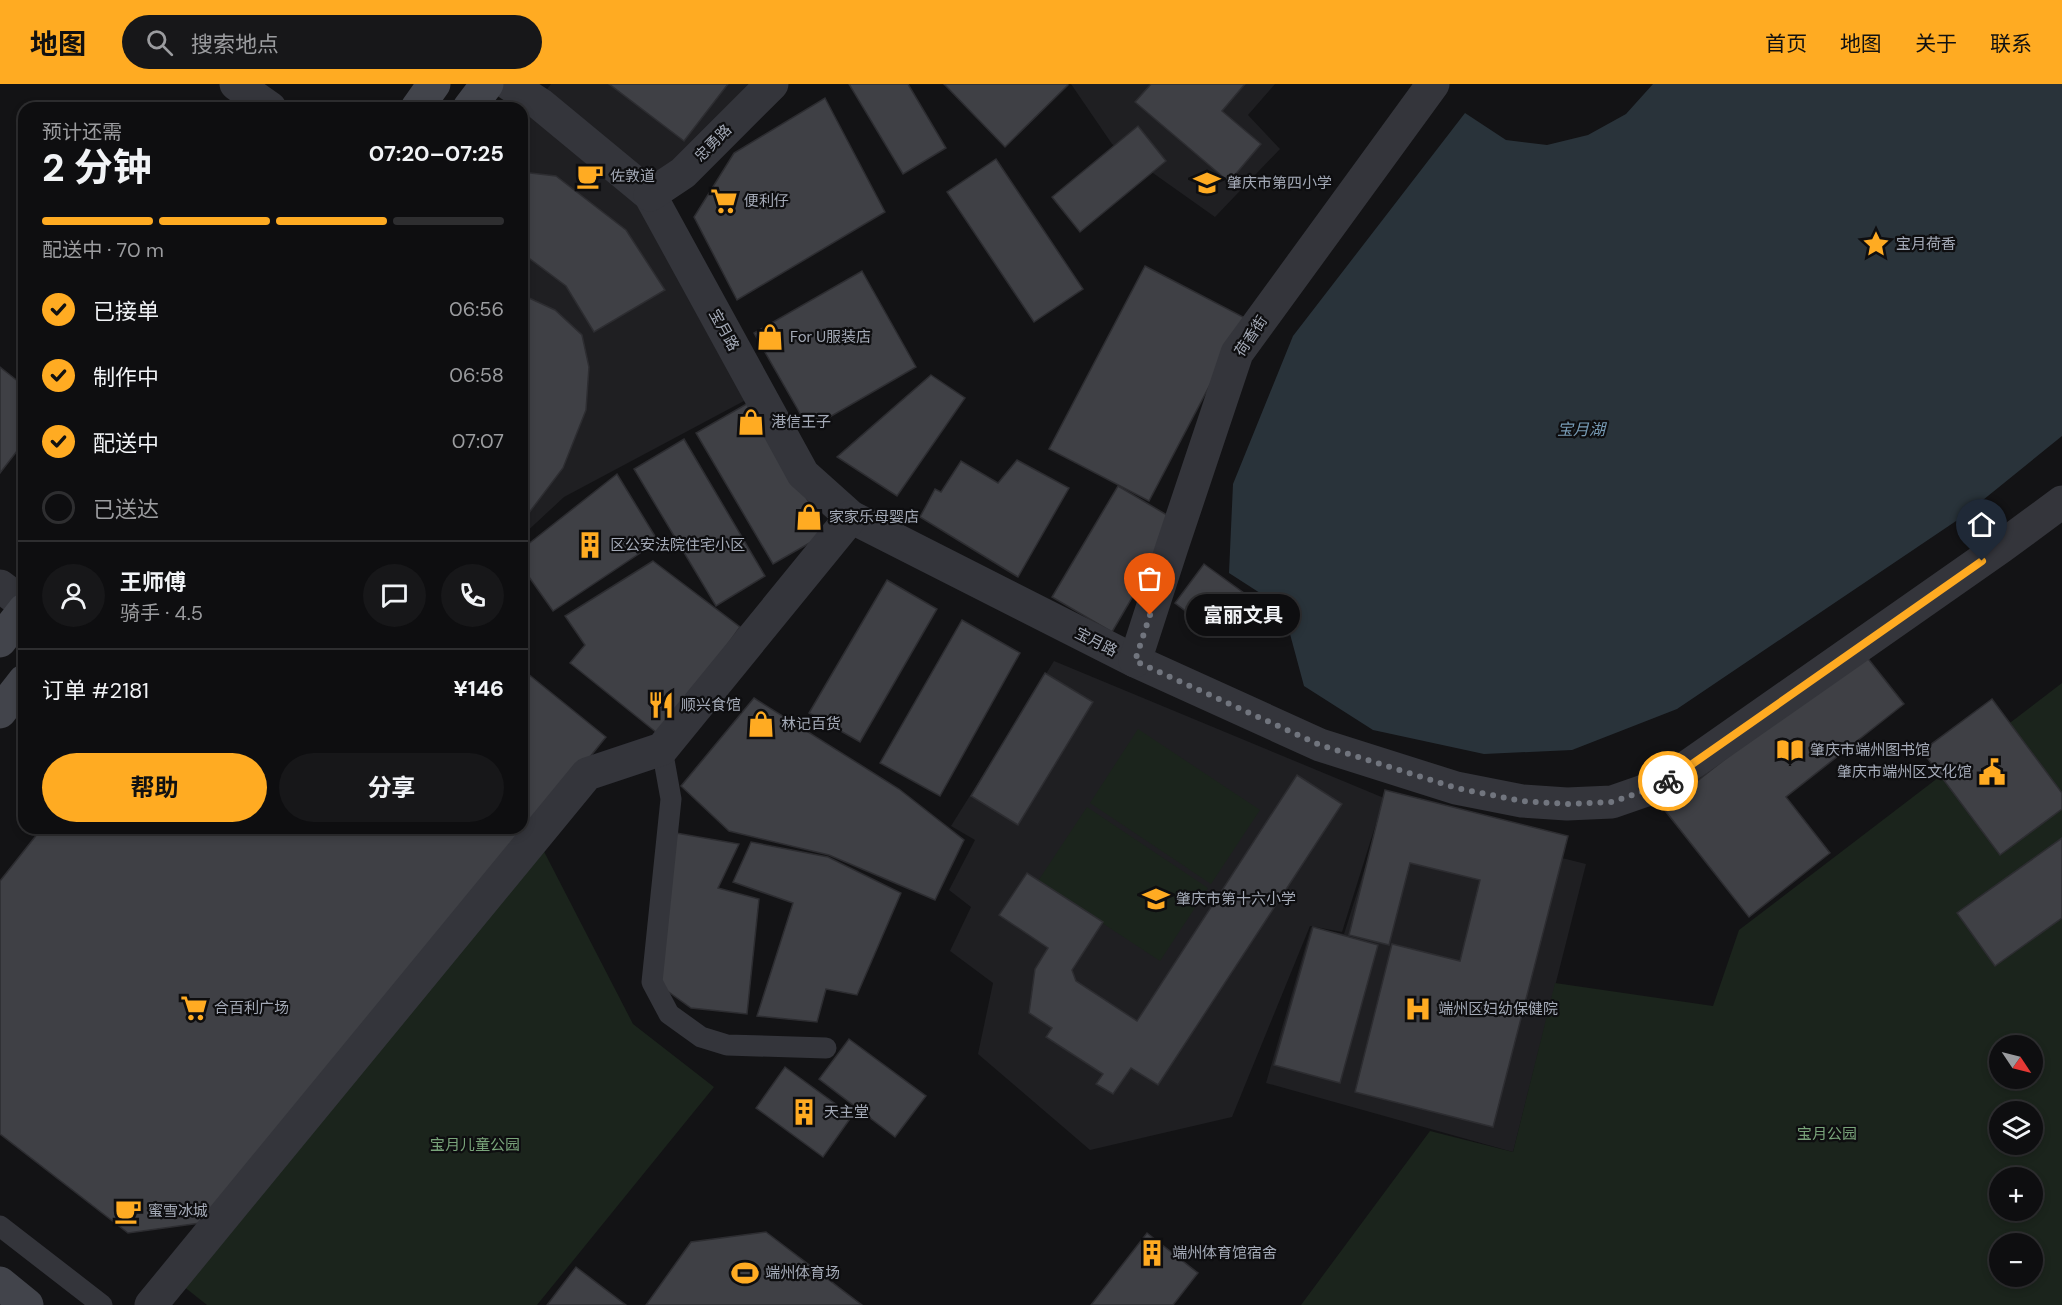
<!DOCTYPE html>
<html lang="zh">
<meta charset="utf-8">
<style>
body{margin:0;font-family:"DM Sans","Noto Sans SC",sans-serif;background:#171719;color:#f1f3f6;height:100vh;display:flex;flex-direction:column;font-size:22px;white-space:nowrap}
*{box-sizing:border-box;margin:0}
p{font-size:20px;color:#9b9c9f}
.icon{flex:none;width:33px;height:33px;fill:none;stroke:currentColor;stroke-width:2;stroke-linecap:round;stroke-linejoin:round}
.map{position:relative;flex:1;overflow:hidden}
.side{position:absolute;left:18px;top:18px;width:510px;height:732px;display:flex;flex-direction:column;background:#0e0e10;border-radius:18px;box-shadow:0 3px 9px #0003,0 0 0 2px #2e2e30}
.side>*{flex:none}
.needle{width:39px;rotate:125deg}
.buttons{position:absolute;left:1989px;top:951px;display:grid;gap:12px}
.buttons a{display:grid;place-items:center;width:54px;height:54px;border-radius:50%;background:#0e0e10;box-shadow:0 3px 9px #0003,0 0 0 2px #2e2e30;font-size:30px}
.pin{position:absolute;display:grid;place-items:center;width:51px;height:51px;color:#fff;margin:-62px -26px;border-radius:50% 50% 50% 0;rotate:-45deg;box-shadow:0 0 6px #0007}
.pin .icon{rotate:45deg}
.courier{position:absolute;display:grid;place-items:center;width:60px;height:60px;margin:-30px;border:4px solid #ffab22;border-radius:50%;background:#fff;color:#222;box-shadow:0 2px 8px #0007}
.bubble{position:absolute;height:42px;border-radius:21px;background:#0e0e10;box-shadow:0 3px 9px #0003,0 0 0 2px #2e2e30;font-size:20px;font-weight:700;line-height:42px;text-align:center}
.overview em{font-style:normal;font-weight:700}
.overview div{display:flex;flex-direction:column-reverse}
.overview{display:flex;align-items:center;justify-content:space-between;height:102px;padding:0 24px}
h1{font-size:39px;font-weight:700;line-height:45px}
.bar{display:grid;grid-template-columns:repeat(4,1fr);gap:9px 6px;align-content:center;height:72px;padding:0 24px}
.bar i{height:8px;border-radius:4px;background:#2e2e30}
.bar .selected{background:#ffab22}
.bar p{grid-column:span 4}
.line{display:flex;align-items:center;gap:15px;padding:0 24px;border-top:2px solid #2e2e30}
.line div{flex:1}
.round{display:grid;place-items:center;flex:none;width:63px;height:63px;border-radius:32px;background:#171719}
ol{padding:0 24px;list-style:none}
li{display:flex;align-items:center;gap:18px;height:66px}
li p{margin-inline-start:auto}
li .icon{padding:6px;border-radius:50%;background:#ffab22;color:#111;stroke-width:4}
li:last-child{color:#9b9c9f}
li i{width:33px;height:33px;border:3px solid #2e2e30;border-radius:50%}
.action{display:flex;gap:12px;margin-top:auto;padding:12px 24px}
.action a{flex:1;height:69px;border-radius:36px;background:#ffab22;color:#111;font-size:24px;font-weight:700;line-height:69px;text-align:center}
.action a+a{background:#171719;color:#f1f3f6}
header{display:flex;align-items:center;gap:36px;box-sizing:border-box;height:84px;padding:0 30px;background:#ffab22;color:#111}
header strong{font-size:28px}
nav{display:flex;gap:33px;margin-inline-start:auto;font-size:21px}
.search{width:420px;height:54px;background:#171719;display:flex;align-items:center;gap:15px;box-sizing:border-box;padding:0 21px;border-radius:33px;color:#9b9c9f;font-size:22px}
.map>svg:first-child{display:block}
.built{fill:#1f1f22}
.green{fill:#1b241c;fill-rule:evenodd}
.water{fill:#29333a}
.building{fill:#3f4045;stroke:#2d2d31;stroke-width:1.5}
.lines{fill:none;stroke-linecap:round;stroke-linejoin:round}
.service{stroke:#34353b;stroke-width:21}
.minor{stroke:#34353b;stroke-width:33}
.secondary{stroke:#42444b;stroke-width:33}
.done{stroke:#71757e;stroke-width:6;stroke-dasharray:0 10.8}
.route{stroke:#ffab22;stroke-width:8}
.labels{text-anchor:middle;stroke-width:4.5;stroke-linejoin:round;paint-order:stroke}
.street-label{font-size:15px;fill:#a4aab7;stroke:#0e0e10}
.poi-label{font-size:15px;fill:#a4aab7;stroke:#0e0e10;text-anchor:start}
.park-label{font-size:15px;fill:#79a47a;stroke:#0e0e10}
.water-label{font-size:16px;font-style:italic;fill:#779bb5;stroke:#0e0e10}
</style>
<header>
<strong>地图</strong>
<div class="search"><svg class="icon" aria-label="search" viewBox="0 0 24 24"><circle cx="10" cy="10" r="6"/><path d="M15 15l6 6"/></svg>搜索地点</div>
<nav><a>首页</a><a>地图</a><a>关于</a><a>联系</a></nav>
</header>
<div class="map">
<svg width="2062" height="1221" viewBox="0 0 2062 1221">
<rect width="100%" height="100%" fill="#131315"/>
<g class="built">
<path d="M551,0H771L650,111L759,309L564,413L522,452V38Z"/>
<path d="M1071,0H1275L1248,31L1280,65L1215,133L1112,60Z"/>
<path d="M1054,577L1384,714L1342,848L1310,842L1232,1033L1090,1066L978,970L993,899L950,867L971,823L949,806L975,756L951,742Z"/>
<path d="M1382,729L1586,780L1513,1068L1266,999L1311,843L1344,850Z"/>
</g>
<g class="green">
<path d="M2062,599V1221H1301L1430,1047L1513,1068L1555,899L1713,922L1739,846ZM2000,962H2032V994H2000ZM2000,1028H2032V1060H2000ZM2000,1094H2032V1126H2000ZM2000,1160H2032V1192H2000Z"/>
<path d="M1138,645L1260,726L1211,800L1090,719Z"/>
<path d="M1087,723L1208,804L1160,877L1038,797Z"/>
<path d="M536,752L633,940L714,1003L537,1221H207L173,1194Z"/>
</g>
<path class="water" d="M1653,0H2062V352L1962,433L1677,625L1572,666L1484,670L1373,646L1304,602L1283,524L1229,489L1233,400L1293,252L1465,29L1506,56L1547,61L1588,51L1626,30Z"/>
<g class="building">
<path d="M609,0H728L684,57Z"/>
<path d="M849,0H908L946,64L903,90Z"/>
<path d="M944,0H1067L1068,1L1005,63Z"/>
<path d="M1151,0H1245L1222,27L1261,60L1229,98L1135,18Z"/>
<path d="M825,14L885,128L737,216L694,133L734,69Z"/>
<path d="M1138,42L1166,77L1080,148L1052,113Z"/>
<path d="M996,75L1083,205L1034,238L947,108Z"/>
<path d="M522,88L556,92L626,146L665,206L594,248L566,202L522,169Z"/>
<path d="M1145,182L1245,234L1149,417L1049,365Z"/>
<path d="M862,187L916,283L809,345L754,249Z"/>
<path d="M527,213L555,226L582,251L589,283L586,326L563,384L522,438V214Z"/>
<path d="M0,283L24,302V358L0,389Z"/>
<path d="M931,291L965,314L897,412L837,373Z"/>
<path d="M750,318L827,449L773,480L696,349Z"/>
<path d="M684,355L765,492L716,522L634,385Z"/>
<path d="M1017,376L1069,404L1018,493L920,433L935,405L941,408L961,377L998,399Z"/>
<path d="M617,390L658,457L553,527L522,483V465Z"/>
<path d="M1118,402L1177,437L1112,548L1052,513Z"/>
<path d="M653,477L740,543L662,653L570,579L585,561L565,532Z"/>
<path d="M1204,480L1248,512L1219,552L1175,519Z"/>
<path d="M887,496L937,525L860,658L809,629Z"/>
<path d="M962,536L1020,569L940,712L880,679Z"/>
<path d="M1862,567L1904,620L1786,713L1830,769L1749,833L1663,724Z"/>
<path d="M522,585L606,653L215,1137L128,1149L0,1050V797L42,744H522Z"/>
<path d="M1045,589L1093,618L1018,741L971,712Z"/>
<path d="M754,614L899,705L964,756L935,816L829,771L729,747L681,702Z"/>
<path d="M1992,615L2062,709V725L2000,771L1922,667Z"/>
<path d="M1297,691L1342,720L1158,1001L1131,984L1113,1010L1096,1000L1103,990L1046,953L1052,944L1029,929L1035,885L1048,864L999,831L1027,789L1103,838L1072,886L1076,897L1137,937Z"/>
<path d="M1385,706L1568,752L1493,1043L1355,1008L1392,860L1460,877L1480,796L1410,779L1389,861L1349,851Z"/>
<path d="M676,749L739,760L718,804L759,815L747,930L691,924L659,901Z"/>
<path d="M2062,754V834L1995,882L1957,829Z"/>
<path d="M751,758L828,773L901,809L857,911L826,905L817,938L757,932L793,819L733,798Z"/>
<path d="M1313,843L1378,861L1340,999L1274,981Z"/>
<path d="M849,955L926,1012L895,1053L819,995Z"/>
<path d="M785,983L852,1032L823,1073L756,1024Z"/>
<path d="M766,1148L862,1221H646L691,1158Z"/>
<path d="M1147,1149L1198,1189L1173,1221H1091Z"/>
<path d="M576,1183L626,1221H547Z"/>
</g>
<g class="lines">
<g class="service">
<path d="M662,665L671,715L652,898L669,930L701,953L727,961L826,964"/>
<path d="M0,1142L102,1221"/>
</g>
<g class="minor">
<path d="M236,0L270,24"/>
<path d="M509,0L540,20L650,111L803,390L851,433L1135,577L1320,661L1456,704L1522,717L1567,720L1612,718L1661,701L2001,463L2062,418"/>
<path d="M650,111L683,89L772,0"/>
<path d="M0,502L24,520"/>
<path d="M1135,577L1172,463L1237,269L1433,0"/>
<path d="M151,1221L587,690L662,665L851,433"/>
</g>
<g class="secondary">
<path d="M417,24L434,0"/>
<path d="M469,24L487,0"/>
<path d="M0,557L24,526"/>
<path d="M0,628L24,597"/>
<path d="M0,1199L27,1221"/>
</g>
</g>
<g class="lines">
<path class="done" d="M1150,531L1135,577L1320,661L1456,704L1522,717L1567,720L1612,718L1661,701L1668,697"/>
<path class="route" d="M1668,697L1982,477"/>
</g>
<defs>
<symbol id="cafe-bare" viewBox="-9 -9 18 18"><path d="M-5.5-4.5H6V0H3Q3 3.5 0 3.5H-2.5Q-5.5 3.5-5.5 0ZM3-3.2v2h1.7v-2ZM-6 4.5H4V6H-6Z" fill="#ffab22" stroke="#0e0e10" stroke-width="2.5" paint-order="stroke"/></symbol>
<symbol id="school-bare" viewBox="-9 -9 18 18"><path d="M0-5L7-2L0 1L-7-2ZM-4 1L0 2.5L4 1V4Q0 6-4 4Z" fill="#ffab22" stroke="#0e0e10" stroke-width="2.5" paint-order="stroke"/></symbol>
<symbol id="supermarket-bare" viewBox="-9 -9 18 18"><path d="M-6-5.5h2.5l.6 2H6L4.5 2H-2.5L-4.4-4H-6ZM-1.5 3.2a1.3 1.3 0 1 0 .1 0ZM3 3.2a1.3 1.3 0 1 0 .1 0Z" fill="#ffab22" stroke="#0e0e10" stroke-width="2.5" paint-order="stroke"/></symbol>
<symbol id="sight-bare" viewBox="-9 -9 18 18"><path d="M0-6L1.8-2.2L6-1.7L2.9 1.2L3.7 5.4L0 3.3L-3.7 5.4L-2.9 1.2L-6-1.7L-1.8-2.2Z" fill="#ffab22" stroke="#0e0e10" stroke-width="2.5" paint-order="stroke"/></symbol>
<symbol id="shop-bare" viewBox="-9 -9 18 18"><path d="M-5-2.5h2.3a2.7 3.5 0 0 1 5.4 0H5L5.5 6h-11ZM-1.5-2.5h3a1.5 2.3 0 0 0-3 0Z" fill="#ffab22" stroke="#0e0e10" stroke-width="2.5" paint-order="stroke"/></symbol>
<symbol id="building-bare" viewBox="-9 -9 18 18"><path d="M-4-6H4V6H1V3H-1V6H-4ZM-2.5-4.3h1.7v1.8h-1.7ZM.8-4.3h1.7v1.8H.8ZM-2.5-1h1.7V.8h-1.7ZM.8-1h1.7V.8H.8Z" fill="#ffab22" stroke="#0e0e10" stroke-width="2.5" paint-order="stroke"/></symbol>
<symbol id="restaurant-bare" viewBox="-9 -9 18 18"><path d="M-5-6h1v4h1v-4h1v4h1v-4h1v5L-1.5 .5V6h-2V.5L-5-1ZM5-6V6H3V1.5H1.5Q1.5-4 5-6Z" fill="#ffab22" stroke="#0e0e10" stroke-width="2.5" paint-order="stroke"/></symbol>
<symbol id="library-bare" viewBox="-9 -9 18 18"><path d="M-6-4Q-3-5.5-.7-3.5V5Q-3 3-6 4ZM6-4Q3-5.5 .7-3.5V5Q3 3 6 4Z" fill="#ffab22" stroke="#0e0e10" stroke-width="2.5" paint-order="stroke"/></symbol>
<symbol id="civic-bare" viewBox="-9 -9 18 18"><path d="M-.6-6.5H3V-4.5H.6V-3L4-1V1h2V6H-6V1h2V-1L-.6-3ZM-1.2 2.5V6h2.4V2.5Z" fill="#ffab22" stroke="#0e0e10" stroke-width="2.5" paint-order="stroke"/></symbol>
<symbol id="hospital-bare" viewBox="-9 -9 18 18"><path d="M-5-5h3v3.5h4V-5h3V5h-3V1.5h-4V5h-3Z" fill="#ffab22" stroke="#0e0e10" stroke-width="2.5" paint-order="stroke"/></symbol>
<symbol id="stadium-bare" viewBox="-9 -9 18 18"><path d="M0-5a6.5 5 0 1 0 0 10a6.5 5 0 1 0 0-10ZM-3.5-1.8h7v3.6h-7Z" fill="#ffab22" stroke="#0e0e10" stroke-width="2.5" paint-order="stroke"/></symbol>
</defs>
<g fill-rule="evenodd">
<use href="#cafe-bare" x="571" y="73" width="38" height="38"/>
<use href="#school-bare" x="1188" y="80" width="38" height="38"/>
<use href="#supermarket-bare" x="705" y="98" width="38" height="38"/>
<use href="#sight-bare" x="1857" y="141" width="38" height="38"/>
<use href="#shop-bare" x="751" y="234" width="38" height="38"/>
<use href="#shop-bare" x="732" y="319" width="38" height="38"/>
<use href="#shop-bare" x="790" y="414" width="38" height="38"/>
<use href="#building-bare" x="571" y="442" width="38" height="38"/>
<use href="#restaurant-bare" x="642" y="602" width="38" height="38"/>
<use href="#shop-bare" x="742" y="621" width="38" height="38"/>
<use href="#library-bare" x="1771" y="647" width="38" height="38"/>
<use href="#civic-bare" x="1973" y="669" width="38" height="38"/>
<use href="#school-bare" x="1137" y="796" width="38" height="38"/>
<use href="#supermarket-bare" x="175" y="905" width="38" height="38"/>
<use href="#hospital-bare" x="1399" y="906" width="38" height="38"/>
<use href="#building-bare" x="785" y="1009" width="38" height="38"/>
<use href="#cafe-bare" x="109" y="1108" width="38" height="38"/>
<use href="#building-bare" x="1133" y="1150" width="38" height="38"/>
<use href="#stadium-bare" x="726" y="1170" width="38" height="38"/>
</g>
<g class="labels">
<g class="street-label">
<text transform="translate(713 59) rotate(-45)" y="5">忠勇路</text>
<text transform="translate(724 246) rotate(61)" y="5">宝月路</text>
<text transform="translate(1251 252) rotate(-56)" y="5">荷香街</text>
<text transform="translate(1096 558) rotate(27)" y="5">宝月路</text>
</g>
<g class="poi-label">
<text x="610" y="97">佐敦道</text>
<text x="1227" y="104">肇庆市第四小学</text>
<text x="744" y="122">便利仔</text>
<text x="1896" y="165">宝月荷香</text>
<text x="790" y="258">For U服装店</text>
<text x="771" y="343">港信王子</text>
<text x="829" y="438">家家乐母婴店</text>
<text x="610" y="466">区公安法院住宅小区</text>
<text x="681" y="626">顺兴食馆</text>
<text x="781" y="645">林记百货</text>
<text x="1810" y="671">肇庆市端州图书馆</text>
<text x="1972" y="693" text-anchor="end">肇庆市端州区文化馆</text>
<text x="1176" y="820">肇庆市第十六小学</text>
<text x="214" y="929">合百利广场</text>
<text x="1438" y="930">端州区妇幼保健院</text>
<text x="824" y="1033">天主堂</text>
<text x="148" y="1132">蜜雪冰城</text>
<text x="1172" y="1174">端州体育馆宿舍</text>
<text x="765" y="1194">端州体育场</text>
</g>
<g class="park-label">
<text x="1827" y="1055">宝月公园</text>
<text x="475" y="1066">宝月儿童公园</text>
</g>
<g class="water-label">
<text x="1581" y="351">宝月湖</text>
</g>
</g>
</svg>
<div class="buttons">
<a><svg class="needle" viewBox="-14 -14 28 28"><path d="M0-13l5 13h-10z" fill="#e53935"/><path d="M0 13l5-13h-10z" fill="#9b9c9f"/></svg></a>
<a><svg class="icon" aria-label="layers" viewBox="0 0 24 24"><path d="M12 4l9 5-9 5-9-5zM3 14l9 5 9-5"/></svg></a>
<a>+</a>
<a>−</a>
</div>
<div class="pin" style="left:1150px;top:531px;background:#ea580c"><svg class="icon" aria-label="bag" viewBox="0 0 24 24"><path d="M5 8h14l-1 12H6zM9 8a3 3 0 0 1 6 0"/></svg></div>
<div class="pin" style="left:1982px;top:477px;background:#1f2937"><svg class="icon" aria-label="home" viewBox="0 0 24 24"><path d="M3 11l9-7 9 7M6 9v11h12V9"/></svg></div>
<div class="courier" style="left:1668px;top:697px"><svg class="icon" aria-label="bike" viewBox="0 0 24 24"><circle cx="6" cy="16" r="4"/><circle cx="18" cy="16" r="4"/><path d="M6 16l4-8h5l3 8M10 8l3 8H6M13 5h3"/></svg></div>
<div class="bubble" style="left:1186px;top:510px;width:114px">富丽文具</div>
<section class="side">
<div class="overview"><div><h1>2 分钟</h1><p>预计还需</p></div><em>07:20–07:25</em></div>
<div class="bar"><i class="selected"></i><i class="selected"></i><i class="selected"></i><i></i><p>配送中 · 70 m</p></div>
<ol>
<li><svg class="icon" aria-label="check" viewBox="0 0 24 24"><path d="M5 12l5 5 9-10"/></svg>已接单<p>06:56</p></li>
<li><svg class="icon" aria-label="check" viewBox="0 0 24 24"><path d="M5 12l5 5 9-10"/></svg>制作中<p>06:58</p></li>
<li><svg class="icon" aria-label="check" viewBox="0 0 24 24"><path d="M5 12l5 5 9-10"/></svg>配送中<p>07:07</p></li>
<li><i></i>已送达</li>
</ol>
<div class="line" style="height:108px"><a class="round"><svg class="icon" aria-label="person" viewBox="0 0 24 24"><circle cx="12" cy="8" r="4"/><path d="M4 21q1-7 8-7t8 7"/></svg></a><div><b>王师傅</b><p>骑手 · 4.5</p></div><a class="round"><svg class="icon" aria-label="chat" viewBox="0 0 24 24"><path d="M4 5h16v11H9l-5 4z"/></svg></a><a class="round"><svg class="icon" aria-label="phone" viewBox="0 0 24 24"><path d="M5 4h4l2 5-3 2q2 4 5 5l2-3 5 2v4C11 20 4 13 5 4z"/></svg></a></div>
<div class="line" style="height:78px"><div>订单 #2181</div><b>¥146</b></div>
<div class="action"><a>帮助</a><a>分享</a></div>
</section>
</div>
